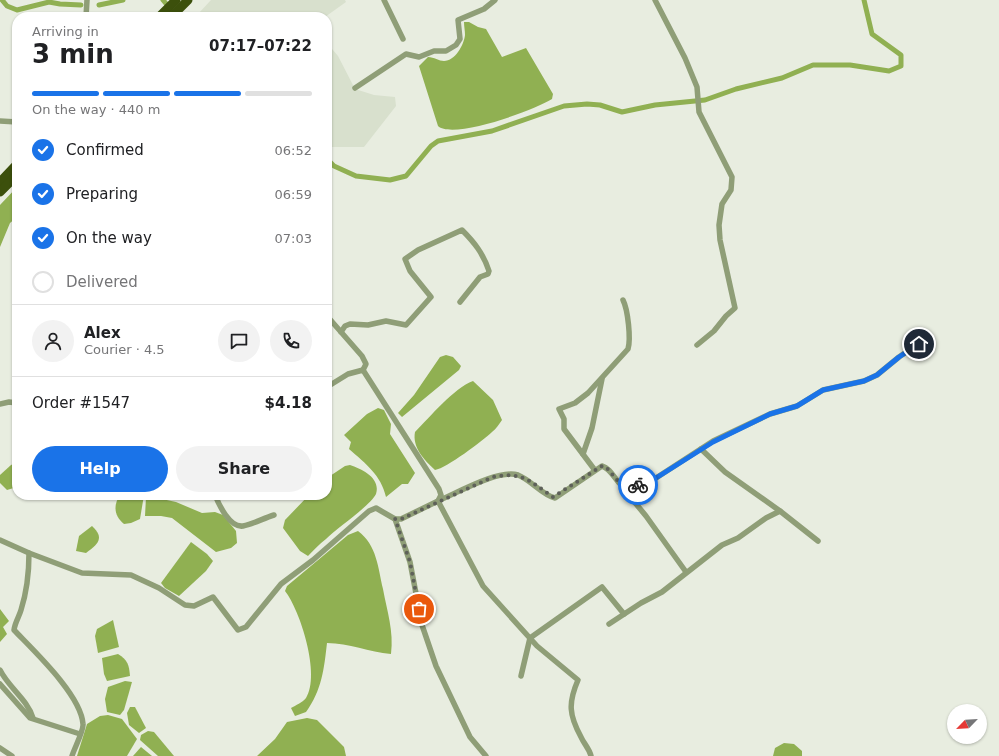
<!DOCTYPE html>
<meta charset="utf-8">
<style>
body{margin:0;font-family:"DejaVu Sans",sans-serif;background:#f2f2f2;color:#202124;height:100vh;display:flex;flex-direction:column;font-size:15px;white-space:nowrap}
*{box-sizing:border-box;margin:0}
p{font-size:13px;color:#757577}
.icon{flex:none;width:22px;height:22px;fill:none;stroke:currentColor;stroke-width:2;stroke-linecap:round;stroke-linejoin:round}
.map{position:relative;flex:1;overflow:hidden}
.side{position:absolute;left:12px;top:12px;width:320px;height:488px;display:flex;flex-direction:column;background:#fff;border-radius:16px;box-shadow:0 1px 3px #0004}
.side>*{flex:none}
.needle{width:26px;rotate:245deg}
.controls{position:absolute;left:947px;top:704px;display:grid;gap:8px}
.controls a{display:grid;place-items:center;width:40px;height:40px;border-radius:50%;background:#fff;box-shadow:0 1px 3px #0004;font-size:20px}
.pin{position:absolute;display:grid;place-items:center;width:34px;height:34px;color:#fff;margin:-17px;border:2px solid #fff;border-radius:50%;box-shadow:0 1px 4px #0007}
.courier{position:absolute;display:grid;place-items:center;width:40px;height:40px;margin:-20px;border:3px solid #1a73e8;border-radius:50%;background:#fff;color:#222;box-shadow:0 1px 5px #0007}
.overview em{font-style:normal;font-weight:700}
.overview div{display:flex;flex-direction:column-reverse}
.overview{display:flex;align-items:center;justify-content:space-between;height:68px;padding:0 20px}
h1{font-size:26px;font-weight:700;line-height:30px}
.bar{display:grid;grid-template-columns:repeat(4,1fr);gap:6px 4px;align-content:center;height:48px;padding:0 20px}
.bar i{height:5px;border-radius:3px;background:#e0e0e0}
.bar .current{background:#1a73e8}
.bar p{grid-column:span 4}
.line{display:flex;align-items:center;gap:10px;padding:0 20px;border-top:1px solid #e0e0e0}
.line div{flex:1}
.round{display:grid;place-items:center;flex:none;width:42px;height:42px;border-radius:21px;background:#f2f2f2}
ol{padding:0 20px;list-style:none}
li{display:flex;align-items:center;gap:12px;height:44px}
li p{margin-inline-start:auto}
li .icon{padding:4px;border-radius:50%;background:#1a73e8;color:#fff;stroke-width:4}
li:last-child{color:#757577}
li i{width:22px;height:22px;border:2px solid #e0e0e0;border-radius:50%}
.cta{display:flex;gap:8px;margin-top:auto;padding:8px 20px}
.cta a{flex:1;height:46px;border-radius:24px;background:#1a73e8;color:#fff;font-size:16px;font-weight:700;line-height:46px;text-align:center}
.cta a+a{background:#f2f2f2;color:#202124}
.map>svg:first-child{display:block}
.built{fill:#d8e0cd}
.water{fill:#90b052}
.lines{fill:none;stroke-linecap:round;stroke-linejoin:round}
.canal{stroke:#90b052;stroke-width:5}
.minor{stroke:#8f9e77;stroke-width:5.5}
.trunk{stroke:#3c500c;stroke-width:9}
.done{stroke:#5e6159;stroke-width:4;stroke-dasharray:0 7.2}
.route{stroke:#1a73e8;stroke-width:5}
</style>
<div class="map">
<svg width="999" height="756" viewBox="0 0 999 756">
<rect width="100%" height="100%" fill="#e8ede0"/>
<g class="built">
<path d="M211,0H345L346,2L325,17H203L198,14Z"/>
<path d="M327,43L338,56L355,89L374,95L395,97L396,106L364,147H327Z"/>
</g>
<g class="water">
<path d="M469,22L478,27L486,29L502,57L526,48L553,94L552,99C535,110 453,140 438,126L419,66L428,57C434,57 439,61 444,61C455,61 464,45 465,35C465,31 464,26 464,22Z"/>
<path d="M17,187V217L10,223L0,247V205Z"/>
<path d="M446,355L453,357L461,366L459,370L402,417L398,413L414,395L440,357Z"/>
<path d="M473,381L493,400L502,420C499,424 496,429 492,432C482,441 447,468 435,470C424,460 412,447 415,432C430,417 454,388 473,381Z"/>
<path d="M378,408L384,410L391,424L390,434L415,473L408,484H402L386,497C381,475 366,464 349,449L351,442L344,435L367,414Z"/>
<path d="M17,462V487L7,490L0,483V475L11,465Z"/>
<path d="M350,465C362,469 381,478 376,494C371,505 337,528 326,539C319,544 314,550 308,556L300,551L283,528L285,520L309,495H327V478L345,466Z"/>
<path d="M120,495H144L140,519L131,523L124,524C114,516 113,505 120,495Z"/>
<path d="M148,496L176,502L202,513L215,512L223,515L236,531L237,543L231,548L216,552L172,518L161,516H145L146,497Z"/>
<path d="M92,526C105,538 98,544 86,553L76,551L79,536Z"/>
<path d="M358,531C377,545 378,568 383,589C387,611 394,631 391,654C369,652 349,643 327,643C324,669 322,690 306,712L295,716L291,708C296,705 302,703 306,698C321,675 300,610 285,591L287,586L348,535Z"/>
<path d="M191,542L207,554L213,561L206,571L179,596L165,588L161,583Z"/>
<path d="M0,609L9,621L3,627L7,634L0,642Z"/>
<path d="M113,620L119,647L98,653L95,636L97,629Z"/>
<path d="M118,654C128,660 129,665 130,676L107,681L104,674L102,658Z"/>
<path d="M125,681L132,682L124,710L120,715L107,712L105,699L108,687Z"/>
<path d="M130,707H135L146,728L139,733L129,725L127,713Z"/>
<path d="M108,715L122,719L137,739L127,756H77L87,724L100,716Z"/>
<path d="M307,718L317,720L344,747L346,756H257L275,739L287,722Z"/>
<path d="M148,731L154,732L174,756H158L140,740L141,735Z"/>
<path d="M784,743L794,744L802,751V756H773L775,748Z"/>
<path d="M141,747L152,756H133Z"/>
</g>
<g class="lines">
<g class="canal">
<path d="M2,0L7,6L17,10L49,2L60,4L81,5"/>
<path d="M163,0L177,17"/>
<path d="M99,5L123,0"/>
<path d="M327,159L334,166L356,176L390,180L406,176L431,146L438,141L492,131L564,106L587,104L600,105L622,112L655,105L705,100L736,89L782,78L813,65H850L889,71L901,66V55L872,34L864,0"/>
</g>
<g class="minor">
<path d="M384,0L403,39"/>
<path d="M655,0L685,58L697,87L699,112L732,177L731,190L722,204L719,225L720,240L735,308L726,316L714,331L697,345"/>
<path d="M86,17L87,0"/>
<path d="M355,88L406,54L419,57L434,51H446L456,45L460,39L458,20L484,9L495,0"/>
<path d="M0,121L17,122"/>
<path d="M327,316L362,356L366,364L363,370"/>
<path d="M341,332L345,326L350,324L368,325L386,321L406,325L431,297L410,271L405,259L418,250L462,230C474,242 483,253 489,271L488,274L480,277L460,302"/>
<path d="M327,387L348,374L363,370L439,489L441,495L438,501C457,493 498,469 518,475C531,480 542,495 555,498L602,466C613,469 616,485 627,489L656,478L713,441L770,414L797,406L823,390L864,381L877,375L899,357L919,343"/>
<path d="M0,404L9,402L17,403"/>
<path d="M701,449L725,472L780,511"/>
<path d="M583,454L592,428L602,379"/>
<path d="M594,469L564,429V419L559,409L575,403L588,393L628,349C631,339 628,310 623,300"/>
<path d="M630,488L632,499L646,516L686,572"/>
<path d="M215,495C219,505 230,528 243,526C253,524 264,518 274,515"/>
<path d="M395,519L410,562L422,625L436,666L470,737L486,756"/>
<path d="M0,540L29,553C29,573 27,591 21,610C19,617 15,622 14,630C34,651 81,695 83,724C84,730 74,749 72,756"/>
<path d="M29,553L82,573L131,575L159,588L185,605L194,606L213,597L238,630L246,627L281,584L313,560L369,511L376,508L395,519H401L438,501L483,586L537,646L578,680C568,703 569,715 581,737C584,744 589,748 591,756"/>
<path d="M609,624L641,603L662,592L722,545L738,538L766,518L780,511L818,541"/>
<path d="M0,670C9,688 27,699 33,718"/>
<path d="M521,676L530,638L602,587L624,614"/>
<path d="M0,684L30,718L80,734"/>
<path d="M0,748L12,756"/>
</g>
<g class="trunk">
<path d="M159,17L176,0"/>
<path d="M171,17L188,0"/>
<path d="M0,182L17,164"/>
<path d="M0,192L17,175"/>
</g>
</g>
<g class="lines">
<path class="done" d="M419,609L410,562L395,519H401L493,477C522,471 531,482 553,497L602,466L606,467L624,488L627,489L638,485"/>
<path class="route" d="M638,485L656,478L713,442L770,414L797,406L823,390L864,381L877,375L899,357L919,344"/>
</g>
</svg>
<div class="controls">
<a><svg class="needle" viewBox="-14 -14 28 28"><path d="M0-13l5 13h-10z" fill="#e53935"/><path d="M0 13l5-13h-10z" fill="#757577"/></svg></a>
</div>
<div class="pin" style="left:419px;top:609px;background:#ea580c"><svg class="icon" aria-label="bag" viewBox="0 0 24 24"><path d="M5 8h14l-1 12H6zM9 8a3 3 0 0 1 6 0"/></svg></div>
<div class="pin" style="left:919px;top:344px;background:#1f2937"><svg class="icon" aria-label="home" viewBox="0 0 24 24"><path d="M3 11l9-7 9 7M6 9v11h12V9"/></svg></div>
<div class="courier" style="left:638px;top:485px"><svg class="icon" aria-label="bike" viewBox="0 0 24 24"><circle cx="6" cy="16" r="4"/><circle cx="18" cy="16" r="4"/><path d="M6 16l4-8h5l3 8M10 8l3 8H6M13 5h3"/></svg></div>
<section class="side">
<div class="overview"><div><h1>3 min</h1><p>Arriving in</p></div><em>07:17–07:22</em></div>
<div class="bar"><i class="current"></i><i class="current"></i><i class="current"></i><i></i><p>On the way · 440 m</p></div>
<ol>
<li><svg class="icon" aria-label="check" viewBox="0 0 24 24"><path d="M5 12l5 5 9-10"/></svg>Confirmed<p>06:52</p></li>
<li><svg class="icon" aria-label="check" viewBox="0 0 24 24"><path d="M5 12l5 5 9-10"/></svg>Preparing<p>06:59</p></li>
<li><svg class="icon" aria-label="check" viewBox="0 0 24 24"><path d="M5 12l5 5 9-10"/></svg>On the way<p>07:03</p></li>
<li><i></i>Delivered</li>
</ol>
<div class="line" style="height:72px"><a class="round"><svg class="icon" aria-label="person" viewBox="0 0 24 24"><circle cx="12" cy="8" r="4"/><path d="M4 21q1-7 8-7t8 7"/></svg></a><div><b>Alex</b><p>Courier · 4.5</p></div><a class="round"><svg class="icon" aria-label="chat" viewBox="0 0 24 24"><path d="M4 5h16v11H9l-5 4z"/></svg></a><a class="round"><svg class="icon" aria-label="phone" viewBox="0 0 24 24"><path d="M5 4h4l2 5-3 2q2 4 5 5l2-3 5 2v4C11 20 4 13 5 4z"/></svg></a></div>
<div class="line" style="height:52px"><div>Order #1547</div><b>$4.18</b></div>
<div class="cta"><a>Help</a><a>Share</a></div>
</section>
</div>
